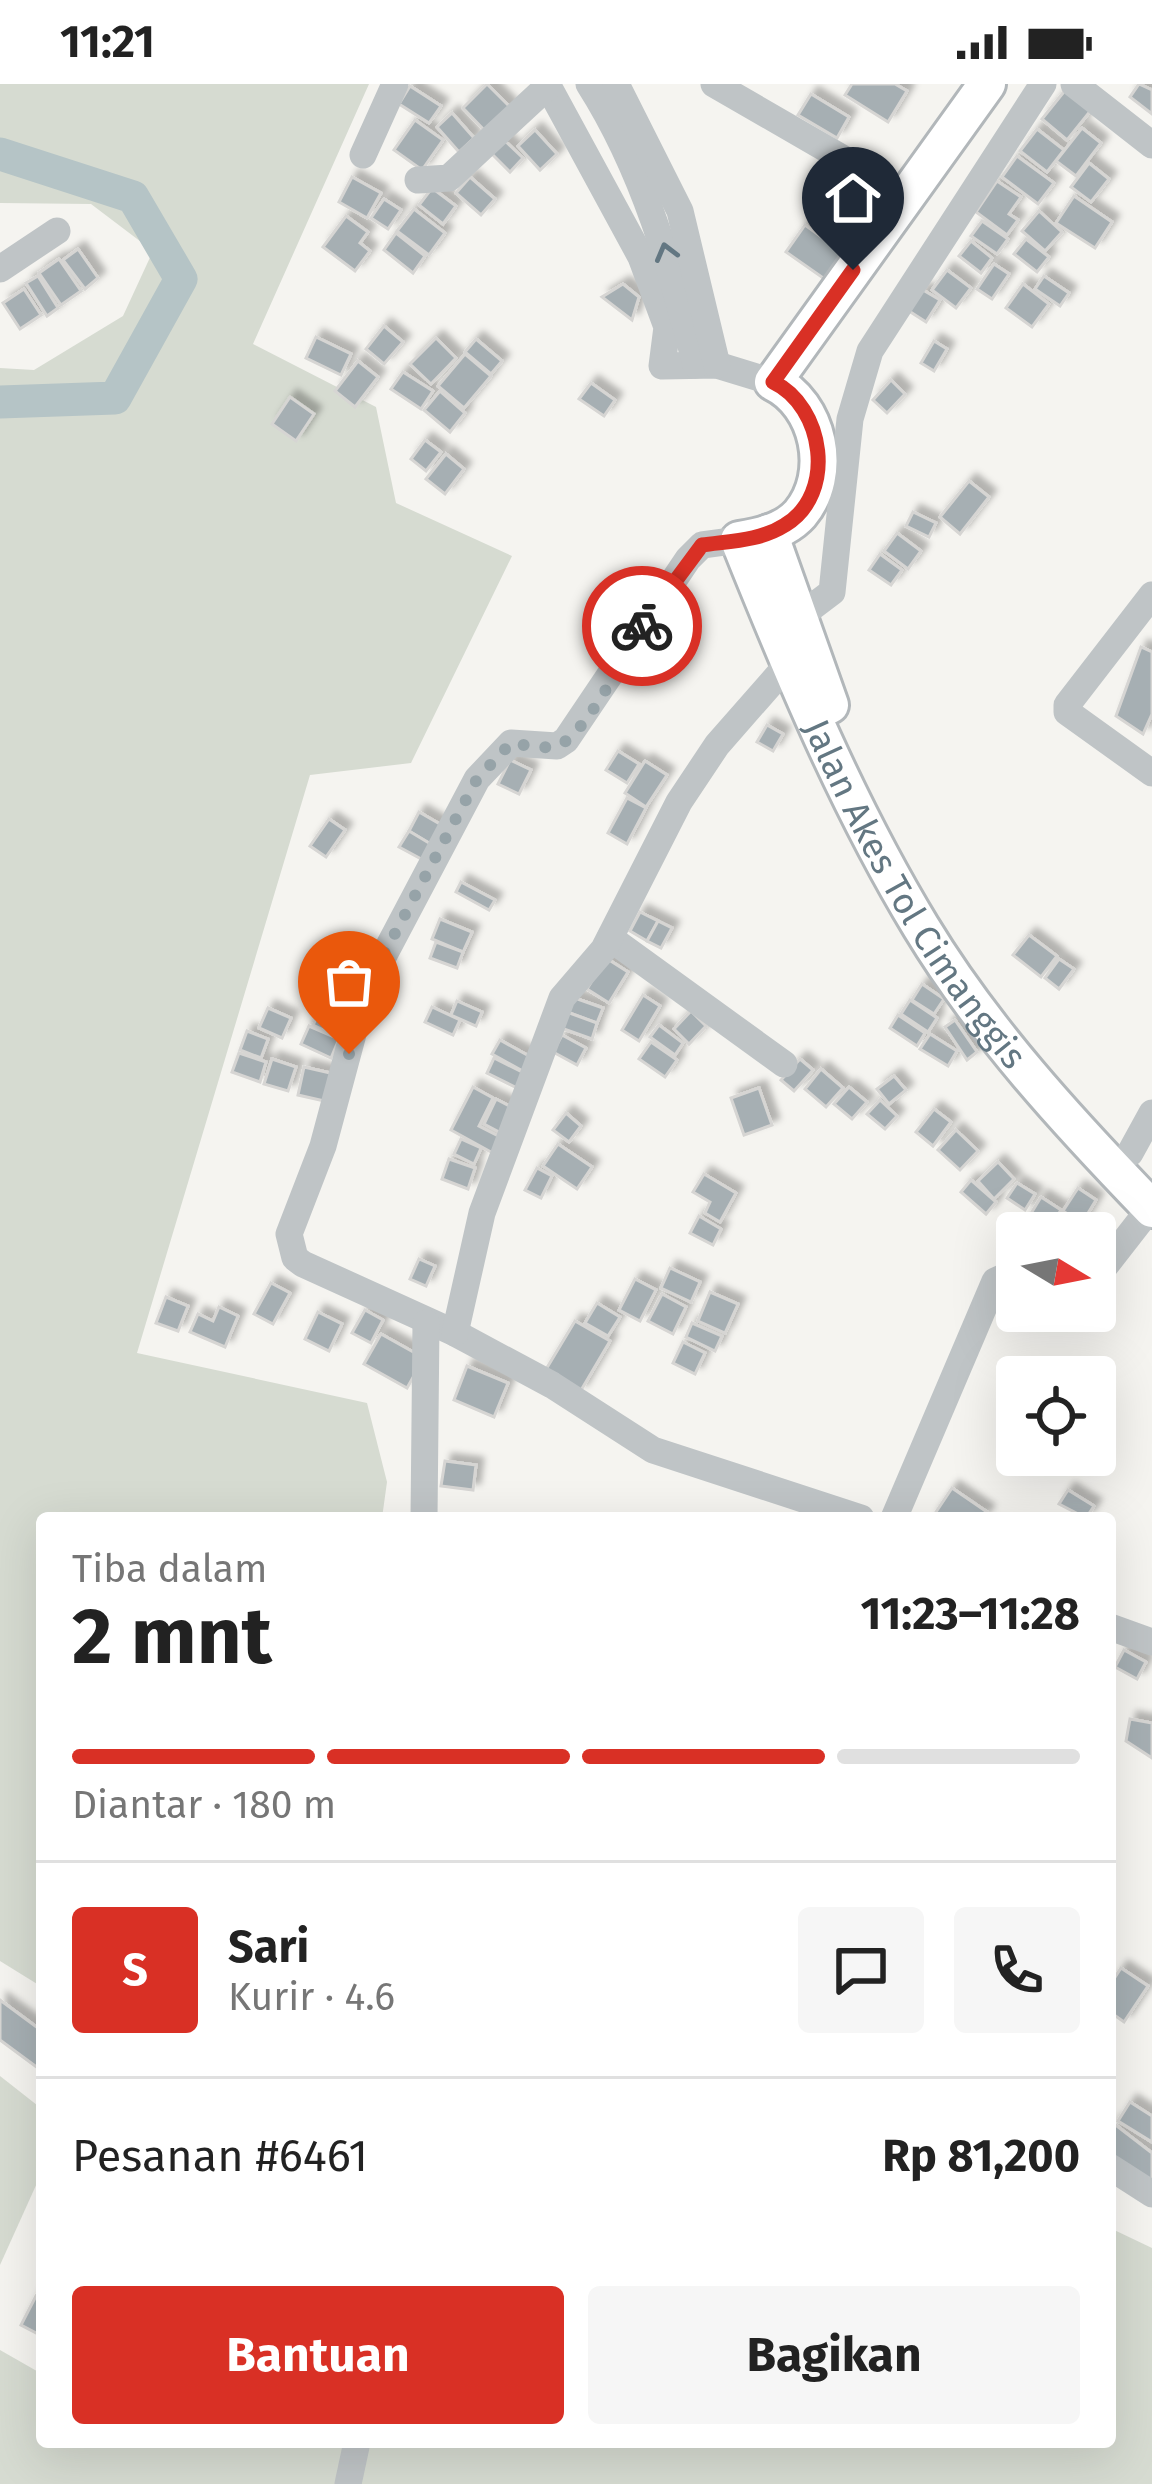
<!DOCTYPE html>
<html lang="id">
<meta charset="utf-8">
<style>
body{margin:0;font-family:"Fira Sans",sans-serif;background:#f6f6f6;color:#222;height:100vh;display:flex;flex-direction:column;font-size:45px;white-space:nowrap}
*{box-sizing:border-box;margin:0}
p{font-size:39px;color:#767676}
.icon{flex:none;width:66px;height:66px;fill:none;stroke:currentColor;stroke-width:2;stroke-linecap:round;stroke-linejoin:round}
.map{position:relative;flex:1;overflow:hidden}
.panel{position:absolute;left:36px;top:1428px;width:1080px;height:936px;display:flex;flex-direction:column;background:#fff;border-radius:12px;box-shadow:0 12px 48px #0002}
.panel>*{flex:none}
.needle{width:78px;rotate:100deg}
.tools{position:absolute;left:996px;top:1128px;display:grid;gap:24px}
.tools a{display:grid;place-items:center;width:120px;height:120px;border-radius:12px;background:#fff;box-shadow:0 12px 48px #0002;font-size:60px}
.pin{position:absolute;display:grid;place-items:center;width:102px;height:102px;color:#fff;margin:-123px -51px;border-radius:50% 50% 50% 0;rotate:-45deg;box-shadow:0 0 12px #0007}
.pin .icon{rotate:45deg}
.courier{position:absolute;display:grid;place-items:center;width:120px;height:120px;margin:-60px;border:9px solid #d93025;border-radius:50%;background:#fff;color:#222;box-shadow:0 3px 15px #0007}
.overview em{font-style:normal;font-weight:700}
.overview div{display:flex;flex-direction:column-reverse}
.overview{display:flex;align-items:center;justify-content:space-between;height:204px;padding:0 36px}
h1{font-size:78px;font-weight:700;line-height:90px}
.bar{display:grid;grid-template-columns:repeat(4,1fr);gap:18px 12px;align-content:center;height:144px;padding:0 36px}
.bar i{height:15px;border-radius:9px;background:#e0e0e0}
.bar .current{background:#d93025}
.bar p{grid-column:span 4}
.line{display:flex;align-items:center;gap:30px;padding:0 36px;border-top:3px solid #e0e0e0}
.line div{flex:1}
.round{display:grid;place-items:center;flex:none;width:126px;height:126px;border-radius:12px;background:#f6f6f6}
.primary-button{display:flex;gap:24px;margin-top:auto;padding:24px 36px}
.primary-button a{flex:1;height:138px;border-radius:12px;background:#d93025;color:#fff;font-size:48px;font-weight:700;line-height:138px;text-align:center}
.primary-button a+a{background:#f6f6f6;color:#222}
.status{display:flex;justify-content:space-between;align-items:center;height:84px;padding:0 60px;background:#fff;direction:ltr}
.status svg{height:33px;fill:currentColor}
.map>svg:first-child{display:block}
.green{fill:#d6dbd1}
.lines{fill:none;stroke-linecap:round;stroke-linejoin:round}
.river{stroke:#b5c4c6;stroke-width:33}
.building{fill:#a6afb3;stroke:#d6d5d3;stroke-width:3;filter:url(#shadow)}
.major-casing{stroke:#b2b7ba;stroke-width:42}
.minor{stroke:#bfc4c6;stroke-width:27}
.major{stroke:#fff;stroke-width:36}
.oneway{stroke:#637782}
.done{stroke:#96a3a8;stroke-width:12;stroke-dasharray:0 21.6}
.route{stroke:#d93025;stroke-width:15}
.labels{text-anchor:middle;stroke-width:12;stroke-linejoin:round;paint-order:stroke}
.street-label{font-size:36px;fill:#637782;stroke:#fff}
</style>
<div class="status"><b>11:21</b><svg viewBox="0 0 49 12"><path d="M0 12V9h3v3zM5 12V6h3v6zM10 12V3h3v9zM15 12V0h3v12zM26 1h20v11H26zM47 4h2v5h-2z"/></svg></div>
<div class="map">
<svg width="1152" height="2400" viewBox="0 0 1152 2400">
<defs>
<filter id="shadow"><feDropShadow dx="7" dy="-7" stdDeviation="3" flood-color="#0004"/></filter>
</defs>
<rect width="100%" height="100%" fill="#f5f4f0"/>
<g class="green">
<path d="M0,0H369L253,260L376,323L396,419L512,472L411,679L310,691L137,1269L367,1319L387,1398L382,1434H42V1903L0,1877V284L34,286L123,232L153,167L91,120L0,119Z"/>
<path d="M0,1992L42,2025V2088L0,2181Z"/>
<path d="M1110,2144L1152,2164V2400H0V2266L42,2290V2358H1110Z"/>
</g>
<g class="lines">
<path class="river" d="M0,70L133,113L181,195L115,314L0,318"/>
</g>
<g class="building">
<path d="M487,0L511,24L486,48L463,24Z"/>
<path d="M852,0H895L907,7L888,38L845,11Z"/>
<path d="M1139,0L1152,6V30L1130,13Z"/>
<path d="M410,2L441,22L429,39L399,20Z"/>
<path d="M1067,4L1092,25L1067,56L1042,35Z"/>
<path d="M811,10L849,33L837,54L798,31Z"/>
<path d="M452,29L474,54L459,68L437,43Z"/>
<path d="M415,36L443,56L422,86L394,66Z"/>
<path d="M1082,44L1101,59L1076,92L1056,77Z"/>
<path d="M1037,45L1064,66L1047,88L1020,67Z"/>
<path d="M535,46L557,70L540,86L518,62Z"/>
<path d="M503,55L523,74L510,88L491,69Z"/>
<path d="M1017,72L1054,99L1038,120L1002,93Z"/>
<path d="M1089,79L1109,95L1091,118L1071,103Z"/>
<path d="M352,93L381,109L367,134L339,118Z"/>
<path d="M470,93L495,115L481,131L456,109Z"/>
<path d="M865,94L885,107L871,131L851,119Z"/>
<path d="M997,97L1021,113L1009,130L1018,136L1007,151L976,128Z"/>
<path d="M432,104L456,122L443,140L419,121Z"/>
<path d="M1074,112L1112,138L1095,164L1056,139Z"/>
<path d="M384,115L401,126L388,145L371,134Z"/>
<path d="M414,125L445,149L429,171L397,147Z"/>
<path d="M1039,127L1062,148L1045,167L1022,147Z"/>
<path d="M346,132L368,148L360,159L370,167L355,187L323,163Z"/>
<path d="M982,137L1008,155L997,170L971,152Z"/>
<path d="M805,141L845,170L826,196L786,168Z"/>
<path d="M396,149L425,172L413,189L384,166Z"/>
<path d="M1026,155L1049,173L1037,188L1014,170Z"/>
<path d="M971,157L992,174L981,189L959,172Z"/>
<path d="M78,165L98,194L85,205L63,176Z"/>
<path d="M59,175L81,207L61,221L39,189Z"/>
<path d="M994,180L1009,190L992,215L977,205Z"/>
<path d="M947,186L971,204L956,224L932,206Z"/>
<path d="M38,192L58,224L47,232L26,199Z"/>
<path d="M1044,192L1069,209L1060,222L1035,205Z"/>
<path d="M623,200L639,213L632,236L602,213Z"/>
<path d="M1023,200L1049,220L1032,243L1006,224Z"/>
<path d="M24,205L41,231L20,245L3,219Z"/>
<path d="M923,206L940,216L926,238L909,227Z"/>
<path d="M384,242L403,258L384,280L366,265Z"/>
<path d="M316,253L351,270L341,291L306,274Z"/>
<path d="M436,254L456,274L431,300L410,280Z"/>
<path d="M476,255L502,277L491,290L465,268Z"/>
<path d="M934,257L947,265L934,287L921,279Z"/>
<path d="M465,270L491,292L464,324L438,302Z"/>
<path d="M358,277L378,293L355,323L335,307Z"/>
<path d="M403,288L433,307L421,325L391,305Z"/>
<path d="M891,296L905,310L887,329L873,316Z"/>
<path d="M591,299L615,316L604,332L579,315Z"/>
<path d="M440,307L465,329L450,348L424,326Z"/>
<path d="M290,313L314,330L296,357L272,340Z"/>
<path d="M425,356L441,368L426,387L411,375Z"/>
<path d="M446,370L464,385L445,410L426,395Z"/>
<path d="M969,397L989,413L960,450L940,433Z"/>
<path d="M913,428L936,439L929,453L906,442Z"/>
<path d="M897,449L921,467L908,485L884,467Z"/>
<path d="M880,470L902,486L891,501L869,486Z"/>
<path d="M1141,563L1152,568V630L1143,650L1116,632Z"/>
<path d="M767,641L783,650L773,667L757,658Z"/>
<path d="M618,667L639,680L627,699L606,686Z"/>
<path d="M510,676L531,686L519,710L498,700Z"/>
<path d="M645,677L667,691L646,723L625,709Z"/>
<path d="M627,714L646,724L627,760L608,749Z"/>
<path d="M419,728L445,743L434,762L409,747Z"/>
<path d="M329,735L345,746L326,773L310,762Z"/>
<path d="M409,747L434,762L425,777L399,763Z"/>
<path d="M461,798L495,816L489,826L456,808Z"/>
<path d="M640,828L658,837L647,857L630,847Z"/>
<path d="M440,835L472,848L463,868L432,855Z"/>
<path d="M658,837L672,844L661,864L647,857Z"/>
<path d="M1029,851L1057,872L1041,893L1013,871Z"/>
<path d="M436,858L463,868L457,884L430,874Z"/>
<path d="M606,874L628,888L609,919L587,905Z"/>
<path d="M1059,875L1074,885L1059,905L1045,894Z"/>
<path d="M922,900L944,915L934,930L912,916Z"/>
<path d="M643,911L660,922L639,957L622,946Z"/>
<path d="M572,913L603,924L597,939L567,928Z"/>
<path d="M910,916L937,934L928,948L901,930Z"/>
<path d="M457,917L482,928L476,942L451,931Z"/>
<path d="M323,921L353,936L343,955L313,941Z"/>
<path d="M432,923L460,936L453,951L425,938Z"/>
<path d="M268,924L291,934L282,954L259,944Z"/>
<path d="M691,927L706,942L689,960L674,945Z"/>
<path d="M567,928L597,939L592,955L561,944Z"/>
<path d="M898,931L925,949L917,962L890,944Z"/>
<path d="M955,936L977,968L967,976L945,943Z"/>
<path d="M659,941L683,959L675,971L650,953Z"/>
<path d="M309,942L339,955L331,974L301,960Z"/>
<path d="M247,947L268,955L261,974L240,966Z"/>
<path d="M930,950L957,967L948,982L920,965Z"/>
<path d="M562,951L586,964L577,981L553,968Z"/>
<path d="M500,956L538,977L530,991L492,970Z"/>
<path d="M651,958L677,976L665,993L639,975Z"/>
<path d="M239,969L266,978L260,998L232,988Z"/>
<path d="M494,974L530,992L523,1007L487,989Z"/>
<path d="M272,975L296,983L288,1007L264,1000Z"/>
<path d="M800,975L813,986L794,1007L781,996Z"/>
<path d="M304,983L339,991L333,1019L298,1011Z"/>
<path d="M821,985L843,1004L826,1023L805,1005Z"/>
<path d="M894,992L906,1006L889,1020L877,1005Z"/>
<path d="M473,1003L493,1014L479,1042L508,1057L500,1073L451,1046Z"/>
<path d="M849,1003L867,1018L852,1035L834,1020Z"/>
<path d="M759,1004L772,1041L744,1051L731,1014Z"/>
<path d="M496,1015L513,1024L501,1049L484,1040Z"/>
<path d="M880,1016L897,1032L885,1045L867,1030Z"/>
<path d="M934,1025L951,1038L933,1062L916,1048Z"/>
<path d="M566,1029L581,1042L569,1058L553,1046Z"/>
<path d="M956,1046L978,1067L960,1086L938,1066Z"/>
<path d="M461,1055L481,1064L474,1080L454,1070Z"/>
<path d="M558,1060L592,1083L577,1105L543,1082Z"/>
<path d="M449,1075L475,1084L468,1105L442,1095Z"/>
<path d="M998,1078L1014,1095L994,1115L978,1097Z"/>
<path d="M537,1084L552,1092L541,1114L525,1106Z"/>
<path d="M704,1090L736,1109L720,1138L705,1129L710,1118L693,1108Z"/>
<path d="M971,1096L996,1118L986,1130L961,1108Z"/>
<path d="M1017,1099L1035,1110L1025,1126L1007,1114Z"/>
<path d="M1078,1104L1096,1116L1082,1139L1063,1127Z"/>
<path d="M1041,1113L1061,1126L1046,1149L1024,1141Z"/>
<path d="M699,1132L721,1145L713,1161L690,1149Z"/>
<path d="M419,1175L435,1182L426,1202L410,1195Z"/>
<path d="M670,1184L700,1198L691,1218L661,1204Z"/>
<path d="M635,1195L656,1206L640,1237L619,1226Z"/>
<path d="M271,1199L290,1209L273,1240L254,1230Z"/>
<path d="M710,1208L738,1220L725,1249L698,1237Z"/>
<path d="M662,1210L686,1223L673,1250L648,1237Z"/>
<path d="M166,1213L188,1222L178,1247L156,1239Z"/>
<path d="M597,1219L620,1233L608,1252L585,1239Z"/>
<path d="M219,1223L238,1232L225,1263L190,1248L198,1230L213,1237Z"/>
<path d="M365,1226L383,1236L371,1259L352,1249Z"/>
<path d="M318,1228L342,1240L329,1267L305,1255Z"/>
<path d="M575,1237L610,1257L580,1308L545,1287Z"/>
<path d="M692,1239L722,1252L715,1267L686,1253Z"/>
<path d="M381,1250L424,1274L407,1304L364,1280Z"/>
<path d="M683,1258L705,1269L695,1290L673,1279Z"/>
<path d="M467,1282L508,1299L494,1333L454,1316Z"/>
<path d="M445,1377L476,1381L473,1406L441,1402Z"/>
<path d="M952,1404L987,1428L983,1434H932Z"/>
<path d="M1068,1406L1094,1422L1086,1434L1059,1420Z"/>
<path d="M1124,1566L1146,1578L1137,1595L1115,1583Z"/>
<path d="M1130,1635L1152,1639V1674L1126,1657Z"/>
<path d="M1121,1884L1148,1902L1124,1938L1110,1928V1901Z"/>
<path d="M0,1916L42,1947V1987L0,1956Z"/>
<path d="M1130,2018L1152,2032V2058L1118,2037Z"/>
<path d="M1113,2039L1152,2069V2099L1110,2074Z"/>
<path d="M36,2212L42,2216V2252L21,2241Z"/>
</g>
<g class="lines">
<defs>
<g id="major">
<path id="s1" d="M987,0L773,298C819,320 834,390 800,430C785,447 760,453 739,456C792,588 847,721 921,843C984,947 1068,1038 1152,1125"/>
<path d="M769,449L830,621"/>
</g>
</defs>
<use href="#major" class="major-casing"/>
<g class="minor">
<path d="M547,0L641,173L667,243L662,282L717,281L773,298"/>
<path d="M589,0C645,88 670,182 696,281"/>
<path d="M616,0L680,127L717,281"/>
<path d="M714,0L906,111"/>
<path d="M1074,0L1152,61"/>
<path d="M363,71L395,0"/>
<path d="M418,96L449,94L548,2"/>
<path d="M0,185L57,147"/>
<path d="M739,456L702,461L688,475L566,656L557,662L511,659L477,695L364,909L323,1062L289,1150L295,1174L303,1180L455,1249L552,1301L653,1366L861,1434"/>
<path d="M1152,511L1067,621V628L1152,689"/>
<path d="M799,533L832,508L850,335L870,267L1043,0"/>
<path d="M610,854L784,980"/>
<path d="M1130,1069L1152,1029"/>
<path d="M1095,1195L1151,1123"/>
<path d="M455,1249L482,1129L562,914L604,865L679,718L717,661L788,580"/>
<path d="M424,1434L426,1239"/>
<path d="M894,1434L995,1197L1006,1192L1017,1195"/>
<path d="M1110,1543L1152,1558"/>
<path d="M1110,2083L1152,2110"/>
<path d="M348,2400L357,2358"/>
</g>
<use href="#major" class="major"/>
</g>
<defs><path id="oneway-chevron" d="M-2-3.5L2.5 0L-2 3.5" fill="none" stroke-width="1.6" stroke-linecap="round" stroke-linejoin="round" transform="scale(3)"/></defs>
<use class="oneway" href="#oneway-chevron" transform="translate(666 168) rotate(-105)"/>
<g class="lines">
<path class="done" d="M349,970L357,930L375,887L477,695L511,659C524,661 546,666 559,661C586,650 627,568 642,542"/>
<path class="route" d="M642,542L702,461C730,457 760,457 785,441C837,410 824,322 773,298L853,186"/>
</g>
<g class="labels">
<g class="street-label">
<text dy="13" stroke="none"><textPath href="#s1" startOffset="984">Jalan Akes Tol Cimanggis</textPath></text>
</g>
</g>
</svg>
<div class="tools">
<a><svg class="needle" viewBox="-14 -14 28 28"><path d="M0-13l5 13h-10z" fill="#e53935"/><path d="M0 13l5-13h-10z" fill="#767676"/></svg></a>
<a><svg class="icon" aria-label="locate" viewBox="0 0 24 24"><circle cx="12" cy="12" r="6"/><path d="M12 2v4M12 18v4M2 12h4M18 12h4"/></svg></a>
</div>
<div class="pin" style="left:349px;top:970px;background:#ea580c"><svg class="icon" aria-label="bag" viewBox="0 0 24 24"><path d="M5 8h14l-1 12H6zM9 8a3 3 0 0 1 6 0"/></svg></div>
<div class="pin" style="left:853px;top:186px;background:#1f2937"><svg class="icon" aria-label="home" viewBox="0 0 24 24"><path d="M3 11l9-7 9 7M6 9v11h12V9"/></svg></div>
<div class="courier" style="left:642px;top:542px"><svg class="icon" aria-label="bike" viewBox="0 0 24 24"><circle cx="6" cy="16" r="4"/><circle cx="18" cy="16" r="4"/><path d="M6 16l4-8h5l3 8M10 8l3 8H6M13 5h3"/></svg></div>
<section class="panel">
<div class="overview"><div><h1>2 mnt</h1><p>Tiba dalam</p></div><em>11:23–11:28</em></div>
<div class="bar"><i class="current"></i><i class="current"></i><i class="current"></i><i></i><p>Diantar · 180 m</p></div>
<div class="line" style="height:216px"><b class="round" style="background:#d93025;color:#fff">S</b><div><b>Sari</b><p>Kurir · 4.6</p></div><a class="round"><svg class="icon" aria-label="chat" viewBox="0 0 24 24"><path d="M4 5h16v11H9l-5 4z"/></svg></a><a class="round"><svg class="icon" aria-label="phone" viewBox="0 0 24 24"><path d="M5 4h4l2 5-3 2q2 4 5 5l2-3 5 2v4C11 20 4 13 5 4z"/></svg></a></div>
<div class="line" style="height:156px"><div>Pesanan #6461</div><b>Rp 81,200</b></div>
<div class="primary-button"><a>Bantuan</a><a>Bagikan</a></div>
</section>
</div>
